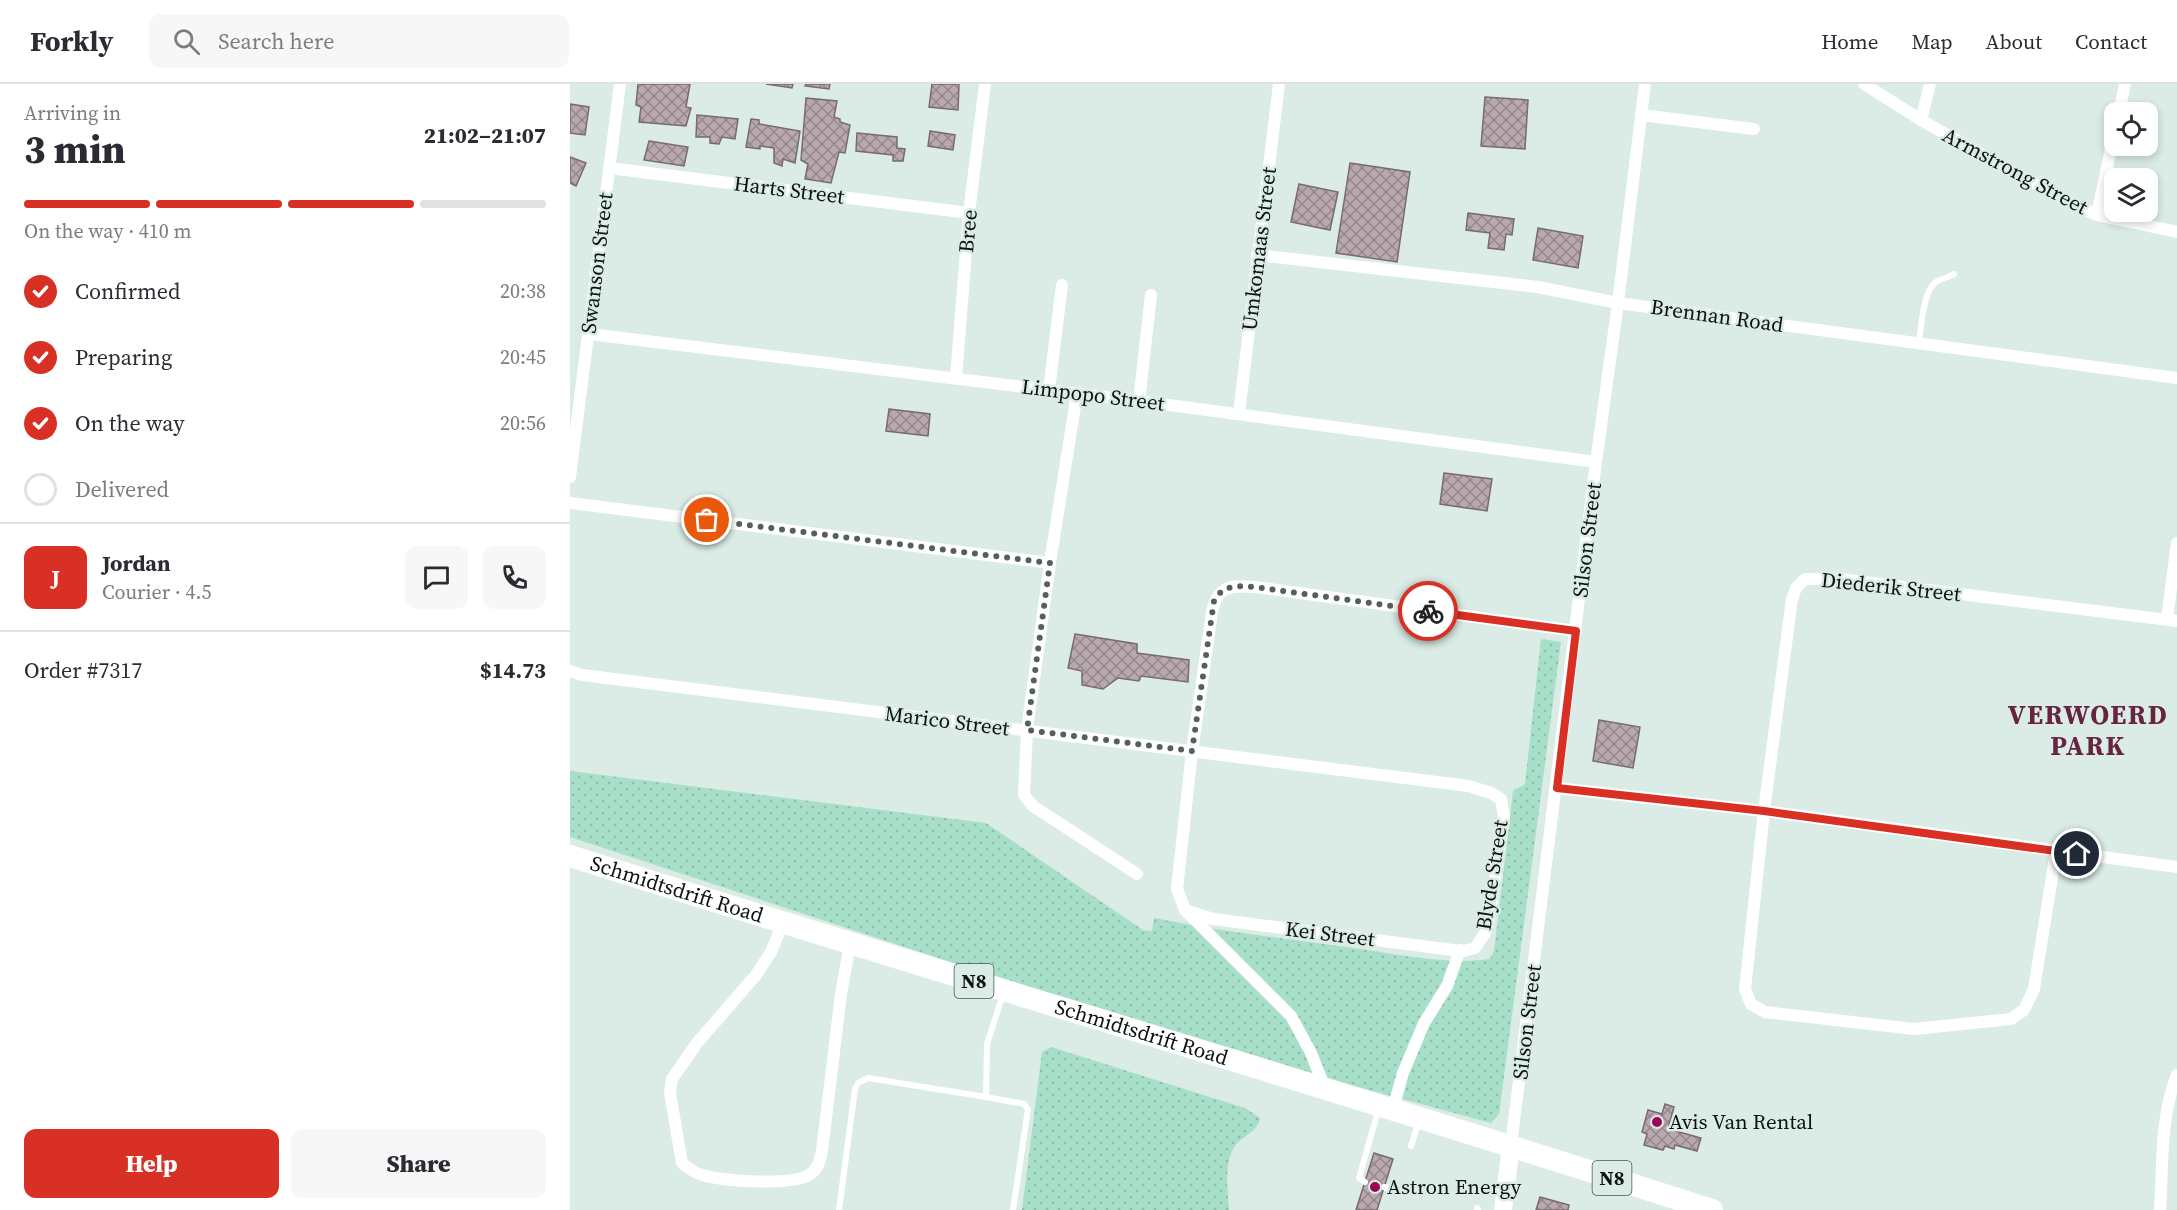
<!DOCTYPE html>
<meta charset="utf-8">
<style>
body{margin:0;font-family:"Source Serif 4",serif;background:#f7f7f7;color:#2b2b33;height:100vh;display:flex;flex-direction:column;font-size:22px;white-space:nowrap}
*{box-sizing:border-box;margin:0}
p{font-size:20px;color:#7c7c81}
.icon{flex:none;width:33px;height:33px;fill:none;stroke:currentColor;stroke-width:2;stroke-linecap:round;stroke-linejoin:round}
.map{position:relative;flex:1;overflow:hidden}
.drawer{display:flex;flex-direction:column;background:#fff;width:570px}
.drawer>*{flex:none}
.tools{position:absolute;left:1534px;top:18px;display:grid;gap:12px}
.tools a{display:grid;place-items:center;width:54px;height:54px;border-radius:12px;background:#fff;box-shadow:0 3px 9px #0003;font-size:30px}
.pin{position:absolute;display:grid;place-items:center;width:51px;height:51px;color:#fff;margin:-26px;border:3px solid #fff;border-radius:50%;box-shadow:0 2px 6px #0007}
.courier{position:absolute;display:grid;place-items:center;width:60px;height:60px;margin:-30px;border:4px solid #d93025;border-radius:50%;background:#fff;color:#222;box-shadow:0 2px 8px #0007}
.summary em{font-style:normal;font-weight:800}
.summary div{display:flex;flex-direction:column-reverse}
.summary{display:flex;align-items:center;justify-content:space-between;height:102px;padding:0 24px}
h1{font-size:39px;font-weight:800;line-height:45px}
.bar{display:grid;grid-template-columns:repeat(4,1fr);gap:9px 6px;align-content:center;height:72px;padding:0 24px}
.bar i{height:8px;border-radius:4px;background:#e1e1e2}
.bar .selected{background:#d93025}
.bar p{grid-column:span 4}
.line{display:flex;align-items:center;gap:15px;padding:0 24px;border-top:2px solid #e1e1e2}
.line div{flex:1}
.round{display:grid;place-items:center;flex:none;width:63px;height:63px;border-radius:12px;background:#f7f7f7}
ol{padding:0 24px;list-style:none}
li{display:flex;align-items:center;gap:18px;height:66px}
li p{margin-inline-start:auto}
li .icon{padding:6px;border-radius:50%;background:#d93025;color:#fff;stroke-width:4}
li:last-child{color:#7c7c81}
li i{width:33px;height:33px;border:3px solid #e1e1e2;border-radius:50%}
.primary-button{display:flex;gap:12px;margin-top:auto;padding:12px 24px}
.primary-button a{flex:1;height:69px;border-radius:12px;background:#d93025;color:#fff;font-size:24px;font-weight:800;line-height:69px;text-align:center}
.primary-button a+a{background:#f7f7f7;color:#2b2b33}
header{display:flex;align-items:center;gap:36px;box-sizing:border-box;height:84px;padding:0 30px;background:#fff;border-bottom:2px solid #e1e1e2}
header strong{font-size:28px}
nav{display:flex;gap:33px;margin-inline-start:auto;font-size:21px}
.search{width:420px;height:54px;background:#f7f7f7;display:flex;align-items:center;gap:15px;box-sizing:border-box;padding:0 21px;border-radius:12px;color:#7c7c81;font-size:22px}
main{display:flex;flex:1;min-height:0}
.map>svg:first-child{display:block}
.grass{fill:url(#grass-dots)}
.building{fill:url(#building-cross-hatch);stroke:#796a6f;stroke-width:1.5}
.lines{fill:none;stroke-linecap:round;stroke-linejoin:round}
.lane{stroke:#fff;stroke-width:6}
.street{stroke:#fff;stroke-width:12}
.secondary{stroke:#fff;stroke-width:18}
.highway{stroke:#fff;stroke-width:22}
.done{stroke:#555f5b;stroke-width:6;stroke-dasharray:0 10.8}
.route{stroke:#d93025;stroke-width:8}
.poi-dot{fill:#9a0757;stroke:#daece5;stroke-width:2}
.labels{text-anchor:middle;stroke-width:5;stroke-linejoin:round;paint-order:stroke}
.shield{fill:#daece5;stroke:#4a5451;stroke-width:1.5}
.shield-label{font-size:20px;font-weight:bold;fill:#0d1311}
.street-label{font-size:21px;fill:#0d1311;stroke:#daece5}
.poi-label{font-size:21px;fill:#0d1311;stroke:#daece5;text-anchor:start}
.district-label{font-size:27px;font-weight:bold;letter-spacing:1.5px;fill:#662440;stroke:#daece5}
</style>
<header>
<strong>Forkly</strong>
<div class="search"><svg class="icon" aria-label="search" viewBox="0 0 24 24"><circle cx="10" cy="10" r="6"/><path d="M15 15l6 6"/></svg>Search here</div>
<nav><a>Home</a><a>Map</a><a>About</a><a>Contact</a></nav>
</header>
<main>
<section class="drawer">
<div class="summary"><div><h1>3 min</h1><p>Arriving in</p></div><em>21:02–21:07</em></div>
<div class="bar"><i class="selected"></i><i class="selected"></i><i class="selected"></i><i></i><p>On the way · 410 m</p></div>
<ol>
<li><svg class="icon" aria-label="check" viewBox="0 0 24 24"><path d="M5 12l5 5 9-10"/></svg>Confirmed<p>20:38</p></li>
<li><svg class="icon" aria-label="check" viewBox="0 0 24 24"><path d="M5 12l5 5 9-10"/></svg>Preparing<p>20:45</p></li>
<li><svg class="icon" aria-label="check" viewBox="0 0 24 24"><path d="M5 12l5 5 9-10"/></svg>On the way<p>20:56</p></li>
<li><i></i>Delivered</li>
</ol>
<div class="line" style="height:108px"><b class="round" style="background:#d93025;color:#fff">J</b><div><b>Jordan</b><p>Courier · 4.5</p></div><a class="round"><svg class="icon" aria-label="chat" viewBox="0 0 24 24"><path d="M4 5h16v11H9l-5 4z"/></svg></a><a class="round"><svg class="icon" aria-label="phone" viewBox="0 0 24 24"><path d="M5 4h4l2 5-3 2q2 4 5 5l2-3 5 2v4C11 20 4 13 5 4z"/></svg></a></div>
<div class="line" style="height:78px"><div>Order #7317</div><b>$14.73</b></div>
<div class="primary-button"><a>Help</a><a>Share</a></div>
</section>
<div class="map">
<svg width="1607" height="1126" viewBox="0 0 1607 1126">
<defs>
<pattern id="grass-dots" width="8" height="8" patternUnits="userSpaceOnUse" patternTransform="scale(1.5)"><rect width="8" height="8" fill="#a7dfc9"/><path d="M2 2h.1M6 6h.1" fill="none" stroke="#8fbeac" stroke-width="1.8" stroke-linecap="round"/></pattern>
<pattern id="building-cross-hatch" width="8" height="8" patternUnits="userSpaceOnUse" patternTransform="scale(1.5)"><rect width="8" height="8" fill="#b9a8ad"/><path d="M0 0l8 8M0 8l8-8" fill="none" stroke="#95888b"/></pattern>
</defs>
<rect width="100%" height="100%" fill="#daece5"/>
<g class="grass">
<path d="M971,555L991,558L929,1030L921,1039L777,1000L450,901L0,753V687L416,739L573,846L582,847L584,834C650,847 717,855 783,864C826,870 877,881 920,875L924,867L943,707L955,700Z"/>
<path d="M481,963L675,1024L690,1034C688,1049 670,1052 663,1065C654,1083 658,1106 659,1126H452L472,968Z"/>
</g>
<g class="building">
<path d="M68,0H120L116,23L121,24L116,42L69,38L71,23L66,21Z"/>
<path d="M196,0H223L222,4Z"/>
<path d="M236,0H260L259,5L235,2Z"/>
<path d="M362,0H389L388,26L359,23Z"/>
<path d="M915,13L958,16L955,65L911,62Z"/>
<path d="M236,14L267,17L264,33L270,35V38L280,41L275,69L269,68L261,99L235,95L238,80L231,76Z"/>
<path d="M0,20L19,23L15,51L0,49Z"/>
<path d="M127,31L168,35L165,55L152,53L149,60L140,59V53H126Z"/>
<path d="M181,35L189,36V40L230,47L225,79L213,75L212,82L204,79V64L190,62V65L176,63Z"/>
<path d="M360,47L385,51L383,66L358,62Z"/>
<path d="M287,49L327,53V64L335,65L333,77H323V71L286,67Z"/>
<path d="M79,57L118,63L114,82L74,76Z"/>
<path d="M0,73L16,79L6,102L0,99Z"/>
<path d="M780,79L840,88L827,178L766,169Z"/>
<path d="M729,100L768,108L760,146L721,138Z"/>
<path d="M898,129L944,135L942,151L936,150L934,166L918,164L920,149L896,146Z"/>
<path d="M968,144L1013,152L1008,184L963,176Z"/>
<path d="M319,325L360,330L358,352L316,347Z"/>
<path d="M874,389L922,395L917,427L870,420Z"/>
<path d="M505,550L567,560V569L619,576L618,598L571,592L569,597L548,594L533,605L512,601V587L498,584Z"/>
<path d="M1029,636L1070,643L1063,684L1023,677Z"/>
<path d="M1095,1020L1104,1023L1098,1045L1131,1054L1127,1067L1105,1061L1104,1065L1095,1062L1093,1066L1074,1061L1077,1050L1072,1048L1078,1026L1092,1030Z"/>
<path d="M804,1069L823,1075L807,1126H786Z"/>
<path d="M970,1113L999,1121L998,1126H966Z"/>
</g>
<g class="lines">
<g class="lane">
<path d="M1349,259C1351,244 1353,207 1366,198C1371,195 1379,193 1384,190"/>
<path d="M416,1013L454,1020L458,1025L443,1126"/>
<path d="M841,1062L849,1037"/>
<path d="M795,1098L789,1094L808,1027"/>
<path d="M814,1103L828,1107"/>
<path d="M907,1124L908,1126"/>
<path d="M269,1126L285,1005L288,999L298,994L416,1013L417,960L433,910"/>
</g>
<g class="street">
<path d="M1294,0L1351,36L1492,115L1527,131L1607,148"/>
<path d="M1549,28L1555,0"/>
<path d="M1071,31L1184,45"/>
<path d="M1351,36L1360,0"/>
<path d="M39,84L399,129"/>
<path d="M1527,131L1545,45"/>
<path d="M687,171L968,203L1048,219L1607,294"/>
<path d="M19,250L569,317L1026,378"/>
<path d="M386,294L399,129L415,0"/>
<path d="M479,306L492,201"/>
<path d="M507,309L480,479L457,646L454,711L463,722L567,790"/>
<path d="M569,317L581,211"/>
<path d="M669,329L709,0"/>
<path d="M0,393L50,0"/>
<path d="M0,419L480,479"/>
<path d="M1597,535L1607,459"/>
<path d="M0,587L12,591L899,702L921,709L931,715L934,733L918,841L915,849L905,864L894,867L883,866L643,835L615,826"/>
<path d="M987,704L1194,727L1607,783"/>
<path d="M1486,768L1464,905L1454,926L1441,935L1344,945L1195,928L1181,920L1175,905L1194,727L1222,515L1226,504L1235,495H1270L1607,537"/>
<path d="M213,839L201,868L186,891L127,959L102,995L100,1009L112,1079C118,1084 124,1089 132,1091C153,1097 221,1102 239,1091C248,1086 250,1076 252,1067L271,910L280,860"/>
<path d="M755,1004L741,969L721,932L615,826L607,805L622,667L642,528C648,501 661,501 685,503L1006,547"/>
<path d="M823,1025L833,989L854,939L877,902L890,866"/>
<path d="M941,1061L1026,378L1048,219L1075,0"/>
<path d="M1590,1126C1593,1082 1590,1032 1607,991"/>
</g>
<path class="secondary" d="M933,1126L941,1061"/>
<path class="highway" id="s1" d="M0,772C380,892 763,1004 1142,1126"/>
</g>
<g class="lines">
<path class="done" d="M137,436L480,479L457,646L622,667L644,517C653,500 668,502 685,503L858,527"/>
<path class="route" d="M858,527L1006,547L987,704L1194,727L1507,770"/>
</g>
<g class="poi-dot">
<circle cx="1087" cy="1038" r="6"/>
<circle cx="805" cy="1103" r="6"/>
</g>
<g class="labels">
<g class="shield">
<rect x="384.5" y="880" width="39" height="34" rx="4.5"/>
<rect x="1022.5" y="1077" width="39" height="34" rx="4.5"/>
</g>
<g class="shield-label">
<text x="404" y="904">N8</text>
<text x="1042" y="1101">N8</text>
</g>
<g class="street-label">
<text transform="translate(1445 87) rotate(28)" y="7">Armstrong Street</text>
<text transform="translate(219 106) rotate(7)" y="7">Harts Street</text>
<text transform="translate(398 147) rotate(-85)" y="7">Bree</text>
<text transform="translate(689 165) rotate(-83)" y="7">Umkomaas Street</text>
<text transform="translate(27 179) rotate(-83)" y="7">Swanson Street</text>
<text transform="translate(1147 232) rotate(8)" y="7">Brennan Road</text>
<text transform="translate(523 311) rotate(7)" y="7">Limpopo Street</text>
<text transform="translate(1017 456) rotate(-83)" y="7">Silson Street</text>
<text transform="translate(1321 503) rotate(6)" y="7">Diederik Street</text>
<text transform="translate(377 637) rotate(7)" y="7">Marico Street</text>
<text transform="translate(922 791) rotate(-81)" y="7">Blyde Street</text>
<text dy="7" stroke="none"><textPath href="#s1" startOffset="112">Schmidtsdrift Road</textPath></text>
<text transform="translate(760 850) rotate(7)" y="7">Kei Street</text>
<text transform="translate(957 938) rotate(-83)" y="7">Silson Street</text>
<text dy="7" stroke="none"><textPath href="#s1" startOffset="598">Schmidtsdrift Road</textPath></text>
</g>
<g class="poi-label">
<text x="1099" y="1045">Avis Van Rental</text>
<text x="817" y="1110">Astron Energy</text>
</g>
<g class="district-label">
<text x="1518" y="640">VERWOERD<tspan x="1518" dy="31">PARK</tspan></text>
</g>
</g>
</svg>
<div class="tools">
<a><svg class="icon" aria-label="locate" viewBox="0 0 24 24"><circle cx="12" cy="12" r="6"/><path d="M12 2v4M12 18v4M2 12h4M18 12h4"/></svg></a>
<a><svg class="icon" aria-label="layers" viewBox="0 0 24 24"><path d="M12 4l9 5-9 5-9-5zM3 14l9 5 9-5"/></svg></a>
</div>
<div class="pin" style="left:137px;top:436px;background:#ea580c"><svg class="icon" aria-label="bag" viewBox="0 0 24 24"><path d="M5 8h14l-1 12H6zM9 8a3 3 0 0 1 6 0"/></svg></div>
<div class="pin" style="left:1507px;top:770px;background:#1f2937"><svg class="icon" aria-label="home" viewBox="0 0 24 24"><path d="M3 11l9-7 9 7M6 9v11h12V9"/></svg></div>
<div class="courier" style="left:858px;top:527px"><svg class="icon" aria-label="bike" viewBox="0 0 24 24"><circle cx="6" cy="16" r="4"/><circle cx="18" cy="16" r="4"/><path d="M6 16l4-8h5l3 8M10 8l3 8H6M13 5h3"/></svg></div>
</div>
</main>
